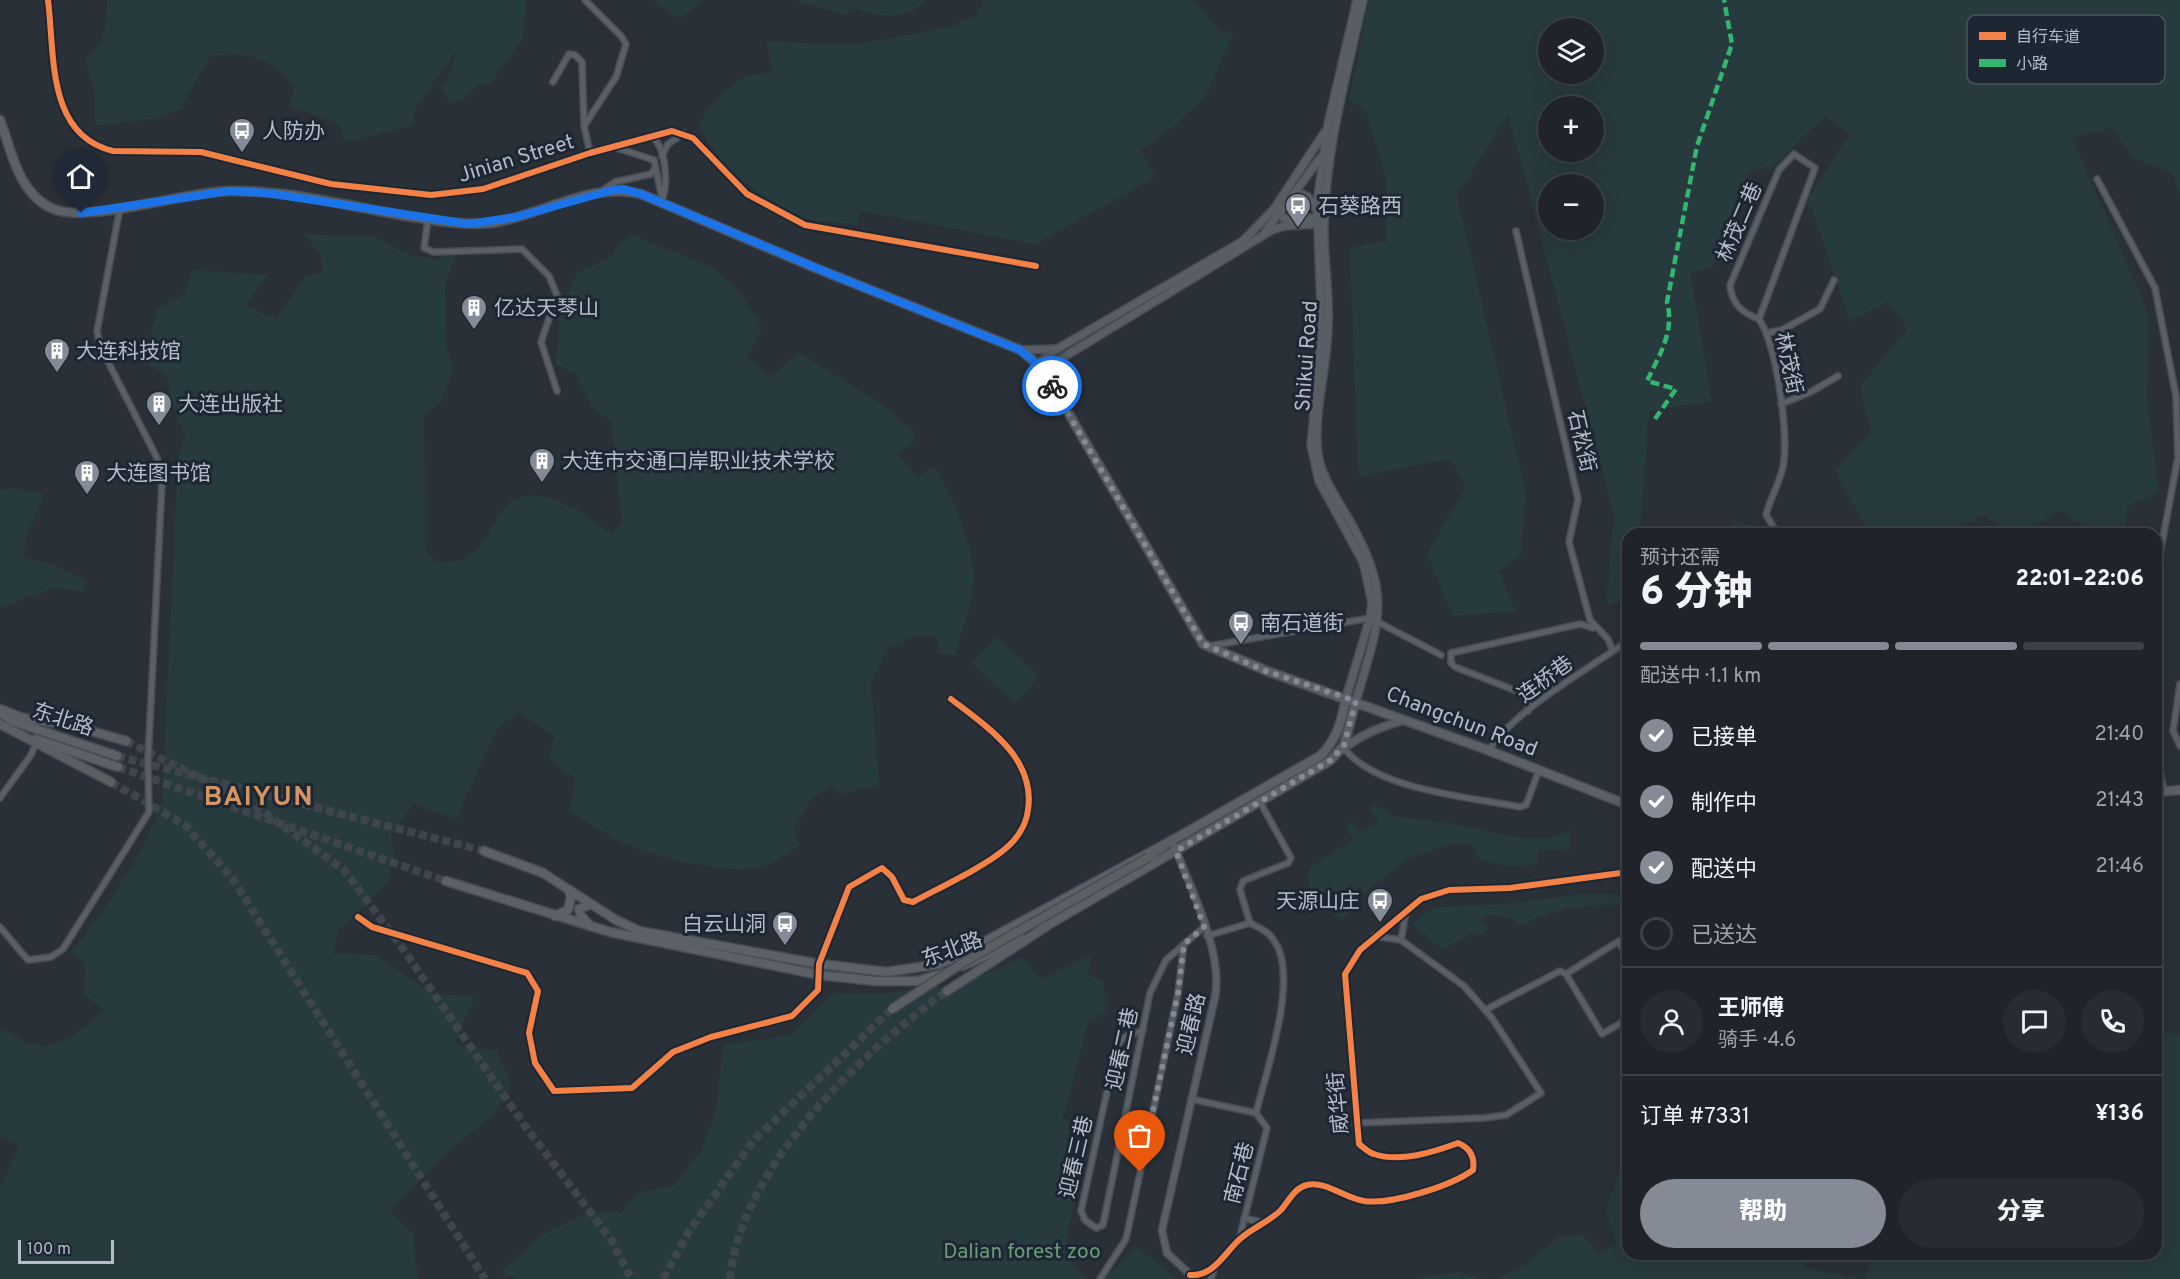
<!DOCTYPE html>
<html lang="zh">
<meta charset="utf-8">
<style>
body{margin:0;font-family:Overpass,"Noto Sans SC",sans-serif;background:#282c32;color:#f1f3f6;height:100vh;display:flex;flex-direction:column;font-size:22px;white-space:nowrap}
*{box-sizing:border-box;margin:0}
p{font-size:20px;color:#a2a4a8}
.icon{flex:none;width:33px;height:33px;fill:none;stroke:currentColor;stroke-width:2;stroke-linecap:round;stroke-linejoin:round}
.map{position:relative;flex:1;overflow:hidden}
.side{position:absolute;left:1622px;top:528px;width:540px;height:732px;display:flex;flex-direction:column;background:#20242a;border-radius:18px;box-shadow:0 6px 24px #0002,0 0 0 2px #3d4147}
.side>*{flex:none}
.buttons{position:absolute;left:1538px;top:18px;display:grid;gap:12px}
.buttons a{display:grid;place-items:center;width:66px;height:66px;border-radius:50%;background:#20242a;box-shadow:0 6px 24px #0002,0 0 0 2px #3d4147;font-size:30px}
.scale{position:absolute;left:18px;bottom:15px;width:96px;box-sizing:border-box;padding-left:6px;border:3px solid #b4bcc9;border-top:0;font-size:16px;line-height:21px;white-space:nowrap;color:#b4bcc9;-webkit-text-stroke:4px #1d2633;paint-order:stroke}
.pin{position:absolute;display:grid;place-items:center;width:51px;height:51px;color:#fff;margin:-62px -26px;border-radius:50% 50% 50% 0;rotate:-45deg;box-shadow:0 0 6px #0007}
.pin .icon{rotate:45deg}
.courier{position:absolute;display:grid;place-items:center;width:60px;height:60px;margin:-30px;border:4px solid #1a73e8;border-radius:50%;background:#fff;color:#222;box-shadow:0 2px 8px #0007}
.summary em{font-style:normal;font-weight:800}
.summary div{display:flex;flex-direction:column-reverse}
.summary{display:flex;align-items:center;justify-content:space-between;height:102px;padding:0 18px}
h1{font-size:39px;font-weight:800;line-height:45px}
.bar{display:grid;grid-template-columns:repeat(4,1fr);gap:9px 6px;align-content:center;height:72px;padding:0 18px}
.bar i{height:8px;border-radius:4px;background:#3d4147}
.bar .current{background:#848b96}
.bar p{grid-column:span 4}
.line{display:flex;align-items:center;gap:15px;padding:0 18px;border-top:2px solid #3d4147}
.line div{flex:1}
.round{display:grid;place-items:center;flex:none;width:63px;height:63px;border-radius:32px;background:#282c32}
ol{padding:0 18px;list-style:none}
li{display:flex;align-items:center;gap:18px;height:66px}
li p{margin-inline-start:auto}
li .icon{padding:6px;border-radius:50%;background:#848b96;color:#fff;stroke-width:4}
li:last-child{color:#a2a4a8}
li i{width:33px;height:33px;border:3px solid #3d4147;border-radius:50%}
.cta{display:flex;gap:12px;margin-top:auto;padding:12px 18px}
.cta a{flex:1;height:69px;border-radius:36px;background:#848b96;color:#fff;font-size:24px;font-weight:800;line-height:69px;text-align:center}
.cta a+a{background:#282c32;color:#f1f3f6}
.map>svg:first-child{display:block}
.green{fill:#273a3e;fill-rule:evenodd}
.lines{fill:none;stroke-linecap:round;stroke-linejoin:round}
.primary-tunnel{stroke:#3f454e;stroke-width:8;stroke-dasharray:8 4;stroke-linecap:butt}
.trunk-tunnel{stroke:#3f454e;stroke-width:8;stroke-dasharray:8 4;stroke-linecap:butt}
.minor-casing{stroke:#484c53;stroke-width:8}
.tertiary-casing{stroke:#484c53;stroke-width:9}
.secondary-casing{stroke:#484c53;stroke-width:10}
.primary-casing{stroke:#484c55;stroke-width:11}
.trunk-casing{stroke:#474c53;stroke-width:11}
.minor{stroke:#5a5e66;stroke-width:5}
.tertiary{stroke:#5a5e66;stroke-width:6}
.secondary{stroke:#595d64;stroke-width:7}
.primary{stroke:#5c6168;stroke-width:8}
.trunk{stroke:#5b5f64;stroke-width:8}
.trunk-bridge-casing{stroke:#474c53;stroke-width:11;stroke-linecap:butt}
.trunk-bridge{stroke:#5b5f64;stroke-width:8}
.quiet{stroke:#33b770;stroke-width:4.5;stroke-dasharray:9 4.5;stroke-linecap:butt}
.cycleway-casing{stroke:#1d2633;stroke-width:10}
.cycleway{stroke:#f48246;stroke-width:6}
.done{stroke:#848b96;stroke-width:6;stroke-dasharray:0 10.8}
.route{stroke:#1a73e8;stroke-width:8}
.labels{text-anchor:middle;stroke-width:6;stroke-linejoin:round;paint-order:stroke}
.poi-label{font-size:21px;fill:#b4bcc9;stroke:#1d2633;text-anchor:start}
.street-label{font-size:21px;fill:#b4bcc9;stroke:#1d2633}
.park-label{font-size:21px;fill:#6b9a76;stroke:#1d2633}
.district-label{font-size:27px;font-weight:bold;letter-spacing:1.5px;fill:#d59563;stroke:#1d2633}
.key{fill:#1d2633;stroke:#4a5360;stroke-width:1.5}
.key-label{font-size:16px;fill:#b4bcc9}
</style>
<div class="map">
<svg width="2180" height="1279" viewBox="0 0 2180 1279">
<rect width="100%" height="100%" fill="#2a3038"/>
<g class="green">
<path d="M107,0H526L523,38L488,87L480,83L461,100L450,103L441,87L453,68L455,52L414,111L413,125L345,142L340,126L322,117L289,107L294,87C271,55 247,53 210,56L180,109L152,119L95,126V95L86,59C105,39 107,28 107,0Z"/>
<path d="M652,0H703L680,19Z"/>
<path d="M794,0H927C900,22 883,17 852,8L846,15Z"/>
<path d="M983,0H1193L1217,29L1233,34L1206,95L1171,129L1141,150L1156,177L1035,244L860,211L857,225C840,222 817,223 802,217C763,200 713,164 699,123L714,101L745,76L773,72L766,41L852,45L951,27L977,15Z"/>
<path d="M1369,0H2180V195L2173,174L2135,159L2111,128L2072,138L2149,314L2147,399L2159,493L2128,506L2125,534H2094L2060,510L2021,534H2007L1984,515L1945,534H1869L1835,470L1871,433L1860,386L1907,330L1889,302L1850,321L1812,209L1806,202L1850,134L1825,116L1774,165L1747,173L1714,266L1690,273L1712,401L1649,411L1640,534H1628L1627,603H1606L1614,514L1508,114L1457,196L1526,494L1521,554L1498,571L1516,611L1453,616L1427,554L1466,486L1450,459L1358,476L1350,248L1386,241V177L1365,109L1349,101ZM1548,28H1593V74H1548ZM1548,106H1593V152H1548ZM1548,184H1593V230H1548Z"/>
<path d="M304,234L376,237L406,254L438,260L441,255L456,256L445,283L446,348L454,368L440,403L424,415L425,549L436,562C444,562 455,563 463,560C486,550 490,524 506,507C536,476 587,516 612,535L622,521L611,422L592,407L576,374L556,364L559,317L577,274L611,257L619,243L633,235L713,267L743,296L762,328L746,359L773,376L798,352L881,404L914,432V441L897,454L917,477L935,466C952,499 978,550 973,588C970,610 961,633 955,655L939,653L937,637L918,634L887,649L871,682L879,785L838,795L832,785L811,799L793,831L800,846L770,864L739,870L680,862L623,844L569,811L575,780L549,758L554,736L519,712L497,729L456,819L413,804L391,835L394,849L389,881L338,931L334,953L376,955L433,994L475,996L455,1044L497,1051L511,1085L493,1115L451,1149L390,1211L413,1234L418,1279H0V1187L20,1145L0,1137V1028C10,1033 23,1042 34,1045C59,1050 89,1026 104,1010L84,995L85,963L71,952C109,907 139,858 162,805L178,458L185,437L171,401L167,376L144,362L157,309L184,295L192,270L269,275L245,305L276,319L306,276L322,272L320,254Z"/>
<path d="M14,488L44,494L25,539L24,558L45,562L84,579L85,592L56,588L0,607V490Z"/>
<path d="M1731,519L1763,529L1766,534H1738Z"/>
<path d="M997,637L1039,677L1015,703L972,663Z"/>
<path d="M1376,805L1393,816L1447,823L1519,838H1549L1570,831V849L1538,851L1539,863C1516,868 1496,868 1476,856L1477,848L1455,842L1406,860L1364,893L1361,887L1356,889L1352,908L1342,919L1334,913L1338,908L1333,894L1321,902L1310,890L1308,878L1310,868L1354,839L1345,828L1353,822L1360,832L1379,823L1370,808Z"/>
<path d="M1580,894H1627V936L1622,905C1579,905 1559,907 1519,926L1513,919L1489,914L1480,920L1488,930L1478,935L1473,932L1443,950L1412,924L1435,907L1508,904Z"/>
<path d="M1091,955L1088,974L1104,983L1105,1013L1089,1020L1063,1119L1095,1125L1069,1226L1065,1255L1087,1279H518L500,1272L545,1233L592,1211L620,1214L639,1193L674,1185L701,1151L716,1111L723,1045L792,1035L833,993L880,994L966,983L1022,957L1041,980Z"/>
<path d="M2156,1030L2180,1035V1279H1866L1872,1254H2156Z"/>
<path d="M1627,1148L1628,1254H1806L1805,1268L1862,1279H1498L1527,1265L1557,1238L1583,1234L1598,1254L1616,1244L1606,1211Z"/>
<path d="M1138,1248L1176,1279H1102Z"/>
<path d="M1459,1272L1482,1279H1417L1420,1277Z"/>
</g>
<g class="lines">
<g class="primary-tunnel">
<path d="M117,756L484,851"/>
<path d="M118,767L446,881"/>
</g>
<g class="trunk-tunnel">
<path d="M126,741L253,804L344,870L401,946L525,1126L612,1241L631,1279"/>
<path d="M111,782L185,825L232,878L485,1279"/>
<path d="M663,1279L688,1233L753,1141L892,1009"/>
<path d="M730,1279C740,1168 861,1052 947,991"/>
</g>
<defs>
<g id="minor">
<path d="M48,0C55,54 46,135 113,151L201,152L331,184L431,195L483,189L590,153L672,131L693,138L747,194L805,225L1036,266"/>
<path d="M585,0L621,36L626,44L616,77L584,126L590,153"/>
<path d="M553,82L569,54L575,55L582,62L584,125"/>
<path d="M650,136C666,144 668,182 663,197"/>
<path d="M614,147L654,160L663,203"/>
<path d="M662,156L668,144L684,133"/>
<path d="M2097,179L2155,288L2176,396L2178,457L2156,576"/>
<path d="M600,192L615,182L651,174L655,168"/>
<path d="M428,219L424,248L434,252L522,249L549,276L557,295L541,342L557,391"/>
<path d="M1516,231L1578,499L1569,542L1590,620L1608,639L1613,651"/>
<path d="M1759,319C1742,313 1732,304 1730,285L1779,170L1794,154L1815,168L1759,319C1777,346 1789,435 1783,467C1779,484 1770,499 1766,515L1778,534"/>
<path d="M1767,333L1782,330L1820,309L1834,280"/>
<path d="M1781,404L1811,392L1838,376"/>
<path d="M1215,645L1370,618L1441,655"/>
<path d="M2180,684L2173,731L2180,746"/>
<path d="M1528,711L1527,695L1455,667L1451,663V653L1580,624L1593,628"/>
<path d="M1344,748C1375,790 1470,797 1520,807L1526,805L1539,770"/>
<path d="M1489,750C1514,711 1583,672 1622,645L1628,644"/>
<path d="M2156,752L2164,791"/>
<path d="M0,798L31,755L36,743"/>
<path d="M358,917L372,927L527,973L538,991L529,1033L535,1063L554,1091L632,1088L673,1052L711,1037L792,1016L818,990L819,964L849,887L882,868L892,877L904,900L913,902C939,888 984,867 1005,849C1017,839 1026,826 1028,810C1036,758 987,727 951,699"/>
<path d="M0,927L28,960L51,957L63,949L149,812L148,760L162,483L157,458L101,348L97,331L120,208"/>
<path d="M1207,936L1250,923"/>
<path d="M1401,940L1406,912"/>
<path d="M1566,974L1619,941L1628,960"/>
<path d="M1485,1010L1560,971L1566,974L1602,1034L1628,1019"/>
<path d="M1143,1031C1129,1034 1120,1037 1116,1050L1081,1211L1085,1220L1096,1228L1103,1225L1150,993L1166,960L1204,927"/>
<path d="M1191,1099L1256,1113L1267,1128L1239,1240"/>
<path d="M1256,1113C1266,1072 1299,979 1275,942C1270,932 1259,928 1250,923L1240,890L1243,881L1288,863L1291,858L1260,802"/>
<path d="M1355,1123L1484,1118L1506,1115L1541,1093L1492,1018L1464,986L1401,940L1374,936"/>
<path d="M1244,1218L1264,1223"/>
<path d="M1190,1275C1214,1277 1225,1252 1240,1239C1252,1228 1269,1222 1281,1210C1289,1201 1294,1188 1307,1185C1325,1180 1346,1199 1364,1201C1391,1205 1451,1186 1473,1170C1475,1157 1470,1148 1458,1143C1434,1152 1400,1163 1374,1154C1369,1153 1363,1147 1359,1144L1345,974L1360,950L1421,899L1449,890L1510,888L1628,872"/>
<path d="M1100,1279L1126,1239L1178,993L1184,944"/>
<path d="M1211,1279L1215,1267"/>
</g>
<path id="tertiary" d="M1172,840C1188,883 1224,951 1215,997L1162,1230L1167,1253L1195,1279"/>
<g id="secondary">
<path d="M1293,197L1302,194L1308,197L1316,209"/>
<path d="M1280,214L1285,219L1319,218"/>
<path d="M1265,232L1321,157"/>
<path d="M1021,350L1057,349"/>
<path d="M1051,363L1054,388"/>
<path d="M1037,364L1057,349L1243,241L1274,209L1324,133"/>
<path d="M1041,371L1272,230L1284,226L1318,224"/>
<path d="M1346,698L1370,618L1372,602L1363,562L1319,481L1311,445L1322,332L1317,204L1328,124L1357,0"/>
<path d="M1356,701C1380,618 1393,596 1347,516C1334,494 1318,472 1317,445C1315,407 1327,367 1328,328C1330,293 1323,258 1324,223C1326,148 1347,73 1363,0"/>
<path d="M1342,750C1361,734 1381,727 1404,720"/>
</g>
<g id="primary">
<path d="M0,120C12,152 18,192 51,208C87,225 184,191 230,191C288,190 348,206 406,216C433,220 463,226 491,223C541,216 591,181 641,194L813,267L1021,350L1037,364L1055,390L1203,644L1267,671L1485,749L1628,805"/>
<path d="M0,713L15,722L117,756"/>
<path d="M36,739L118,767"/>
<path d="M2156,792L2180,790"/>
<path d="M484,851L543,873L616,920L639,931L819,964L887,972L939,964L960,955L1180,836L1320,756C1337,740 1342,720 1346,698"/>
<path d="M446,881L610,932L820,975L875,981H917L945,973"/>
<path d="M555,916L568,910L571,898L569,890"/>
<path d="M590,926L581,916L579,909L591,904"/>
<path d="M1041,929L1331,760L1344,745L1356,701"/>
<path d="M962,966L1022,939"/>
</g>
<g id="trunk">
<path d="M0,709L23,718L70,725L126,741"/>
<path d="M0,724L111,782"/>
<path d="M1149,857L1172,840"/>
<path d="M947,991L1047,926"/>
</g>
</defs>
<use href="#minor" class="minor-casing"/>
<use href="#tertiary" class="tertiary-casing"/>
<use href="#secondary" class="secondary-casing"/>
<use href="#primary" class="primary-casing"/>
<use href="#trunk" class="trunk-casing"/>
<use href="#minor" class="minor"/>
<use href="#tertiary" class="tertiary"/>
<use href="#secondary" class="secondary"/>
<use href="#primary" class="primary"/>
<use href="#trunk" class="trunk"/>
<defs>
<path id="trunk-bridge" d="M892,1009L964,962L1149,857"/>
</defs>
<use href="#trunk-bridge" class="trunk-bridge-casing"/>
<use href="#trunk-bridge" class="trunk-bridge"/>
<path class="quiet" d="M1655,419L1676,389L1647,381C1659,356 1675,331 1667,302L1697,146L1732,44L1724,0"/>
<defs>
<g id="cycleway">
<path d="M48,0C55,54 46,135 113,151L201,152L331,184L431,195L483,189L590,153L672,131L693,138L747,194L805,225L1036,266"/>
<path d="M358,917L372,927L527,973L538,991L529,1033L535,1063L554,1091L632,1088L673,1052L711,1037L792,1016L818,990L819,964L849,887L882,868L892,877L904,900L913,902C939,888 984,867 1005,849C1017,839 1026,826 1028,810C1036,758 987,727 951,699"/>
<path d="M1190,1275C1214,1277 1225,1252 1240,1239C1252,1228 1269,1222 1281,1210C1289,1201 1294,1188 1307,1185C1325,1180 1346,1199 1364,1201C1391,1205 1451,1186 1473,1170C1475,1157 1470,1148 1458,1143C1434,1152 1400,1163 1374,1154C1369,1153 1363,1147 1359,1144L1345,974L1360,950L1421,899L1449,890L1510,888L1628,872"/>
</g>
</defs>
<use href="#cycleway" class="cycleway-casing"/>
<use href="#cycleway" class="cycleway"/>
</g>
<g class="lines">
<path class="done" d="M1052,386L1203,644L1266,671L1356,701L1344,745L1331,760L1176,851L1204,927L1184,944L1178,993L1140,1172"/>
<path class="route" d="M81,213L229,191L267,193L469,224L516,217L613,190L624,189L641,194L833,275L1020,350L1037,364L1052,386"/>
</g>
<defs>
<symbol id="bus-pin" viewBox="-11 -11 22 30"><path d="M0 17L-7.5 6A9.5 9.5 0 1 1 7.5 6Z" fill="#848b96" stroke="#1d2633"/><path d="M-5-6H5V4H4V6H2V4H-2V6H-4V4H-5ZM-3.5-4V0h7V-4ZM-3.5 1.2v1.5H-2V1.2ZM2 1.2v1.5H3.5V1.2Z" fill="#fff"/></symbol>
<symbol id="building-pin" viewBox="-11 -11 22 30"><path d="M0 17L-7.5 6A9.5 9.5 0 1 1 7.5 6Z" fill="#848b96" stroke="#1d2633"/><path d="M-4-6H4V6H1V3H-1V6H-4ZM-2.5-4.3h1.7v1.8h-1.7ZM.8-4.3h1.7v1.8H.8ZM-2.5-1h1.7V.8h-1.7ZM.8-1h1.7V.8H.8Z" fill="#fff"/></symbol>
</defs>
<g fill-rule="evenodd">
<use href="#bus-pin" x="227" y="116" width="30" height="40"/>
<use href="#bus-pin" x="1283" y="191" width="30" height="40"/>
<use href="#building-pin" x="459" y="293" width="30" height="40"/>
<use href="#building-pin" x="42" y="336" width="30" height="40"/>
<use href="#building-pin" x="144" y="389" width="30" height="40"/>
<use href="#building-pin" x="527" y="446" width="30" height="40"/>
<use href="#building-pin" x="72" y="458" width="30" height="40"/>
<use href="#bus-pin" x="1226" y="608" width="30" height="40"/>
<use href="#bus-pin" x="1365" y="886" width="30" height="40"/>
<use href="#bus-pin" x="770" y="909" width="30" height="40"/>
</g>
<g class="labels">
<g class="poi-label">
<text x="262" y="138">人防办</text>
<text x="1318" y="213">石葵路西</text>
<text x="494" y="315">亿达天琴山</text>
<text x="76" y="358">大连科技馆</text>
<text x="178" y="411">大连出版社</text>
<text x="562" y="468">大连市交通口岸职业技术学校</text>
<text x="106" y="480">大连图书馆</text>
<text x="1260" y="630">南石道街</text>
<text x="1360" y="908" text-anchor="end">天源山庄</text>
<text x="766" y="931" text-anchor="end">白云山洞</text>
</g>
<g class="street-label">
<text transform="translate(516 158) rotate(-17)" y="7">Jinian Street</text>
<text transform="translate(1739 222) rotate(-67)" y="7">林茂二巷</text>
<text transform="translate(1306 356) rotate(-86)" y="7">Shikui Road</text>
<text transform="translate(1789 363) rotate(78)" y="7">林茂街</text>
<text transform="translate(1582 441) rotate(77)" y="7">石松街</text>
<text transform="translate(1545 679) rotate(-36)" y="7">连桥巷</text>
<text transform="translate(63 719) rotate(18)" y="7">东北路</text>
<text transform="translate(1462 721) rotate(21)" y="7">Changchun Road</text>
<text transform="translate(952 949) rotate(-20)" y="7">东北路</text>
<text transform="translate(1191 1024) rotate(-77)" y="7">迎春路</text>
<text transform="translate(1122 1049) rotate(-78)" y="7">迎春二巷</text>
<text transform="translate(1338 1103) rotate(-95)" y="7">威华街</text>
<text transform="translate(1076 1157) rotate(-77)" y="7">迎春三巷</text>
<text transform="translate(1239 1173) rotate(-76)" y="7">南石巷</text>
</g>
<g class="park-label">
<text x="1022" y="1258">Dalian forest zoo</text>
</g>
<g class="district-label">
<text x="259" y="805">BAIYUN</text>
</g>
</g>
<rect x="1967" y="15" width="198" height="69" rx="9" class="key"/>
<rect x="1979" y="32" width="27" height="8" fill="#f48246"/>
<rect x="1979" y="59" width="27" height="8" fill="#33b770"/>
<g class="key-label">
<text x="2016" y="42">自行车道</text>
<text x="2016" y="69">小路</text>
</g>
</svg>
<div class="buttons">
<a><svg class="icon" aria-label="layers" viewBox="0 0 24 24"><path d="M12 4l9 5-9 5-9-5zM3 14l9 5 9-5"/></svg></a>
<a>+</a>
<a>−</a>
</div>
<div class="scale">100 m</div>
<div class="pin" style="left:1140px;top:1172px;background:#ea580c"><svg class="icon" aria-label="bag" viewBox="0 0 24 24"><path d="M5 8h14l-1 12H6zM9 8a3 3 0 0 1 6 0"/></svg></div>
<div class="pin" style="left:81px;top:213px;background:#1f2937"><svg class="icon" aria-label="home" viewBox="0 0 24 24"><path d="M3 11l9-7 9 7M6 9v11h12V9"/></svg></div>
<div class="courier" style="left:1052px;top:386px"><svg class="icon" aria-label="bike" viewBox="0 0 24 24"><circle cx="6" cy="16" r="4"/><circle cx="18" cy="16" r="4"/><path d="M6 16l4-8h5l3 8M10 8l3 8H6M13 5h3"/></svg></div>
<section class="side">
<div class="summary"><div><h1>6 分钟</h1><p>预计还需</p></div><em>22:01–22:06</em></div>
<div class="bar"><i class="current"></i><i class="current"></i><i class="current"></i><i></i><p>配送中 · 1.1 km</p></div>
<ol>
<li><svg class="icon" aria-label="check" viewBox="0 0 24 24"><path d="M5 12l5 5 9-10"/></svg>已接单<p>21:40</p></li>
<li><svg class="icon" aria-label="check" viewBox="0 0 24 24"><path d="M5 12l5 5 9-10"/></svg>制作中<p>21:43</p></li>
<li><svg class="icon" aria-label="check" viewBox="0 0 24 24"><path d="M5 12l5 5 9-10"/></svg>配送中<p>21:46</p></li>
<li><i></i>已送达</li>
</ol>
<div class="line" style="height:108px"><a class="round"><svg class="icon" aria-label="person" viewBox="0 0 24 24"><circle cx="12" cy="8" r="4"/><path d="M4 21q1-7 8-7t8 7"/></svg></a><div><b>王师傅</b><p>骑手 · 4.6</p></div><a class="round"><svg class="icon" aria-label="chat" viewBox="0 0 24 24"><path d="M4 5h16v11H9l-5 4z"/></svg></a><a class="round"><svg class="icon" aria-label="phone" viewBox="0 0 24 24"><path d="M5 4h4l2 5-3 2q2 4 5 5l2-3 5 2v4C11 20 4 13 5 4z"/></svg></a></div>
<div class="line" style="height:78px"><div>订单 #7331</div><b>¥136</b></div>
<div class="cta"><a>帮助</a><a>分享</a></div>
</section>
</div>
